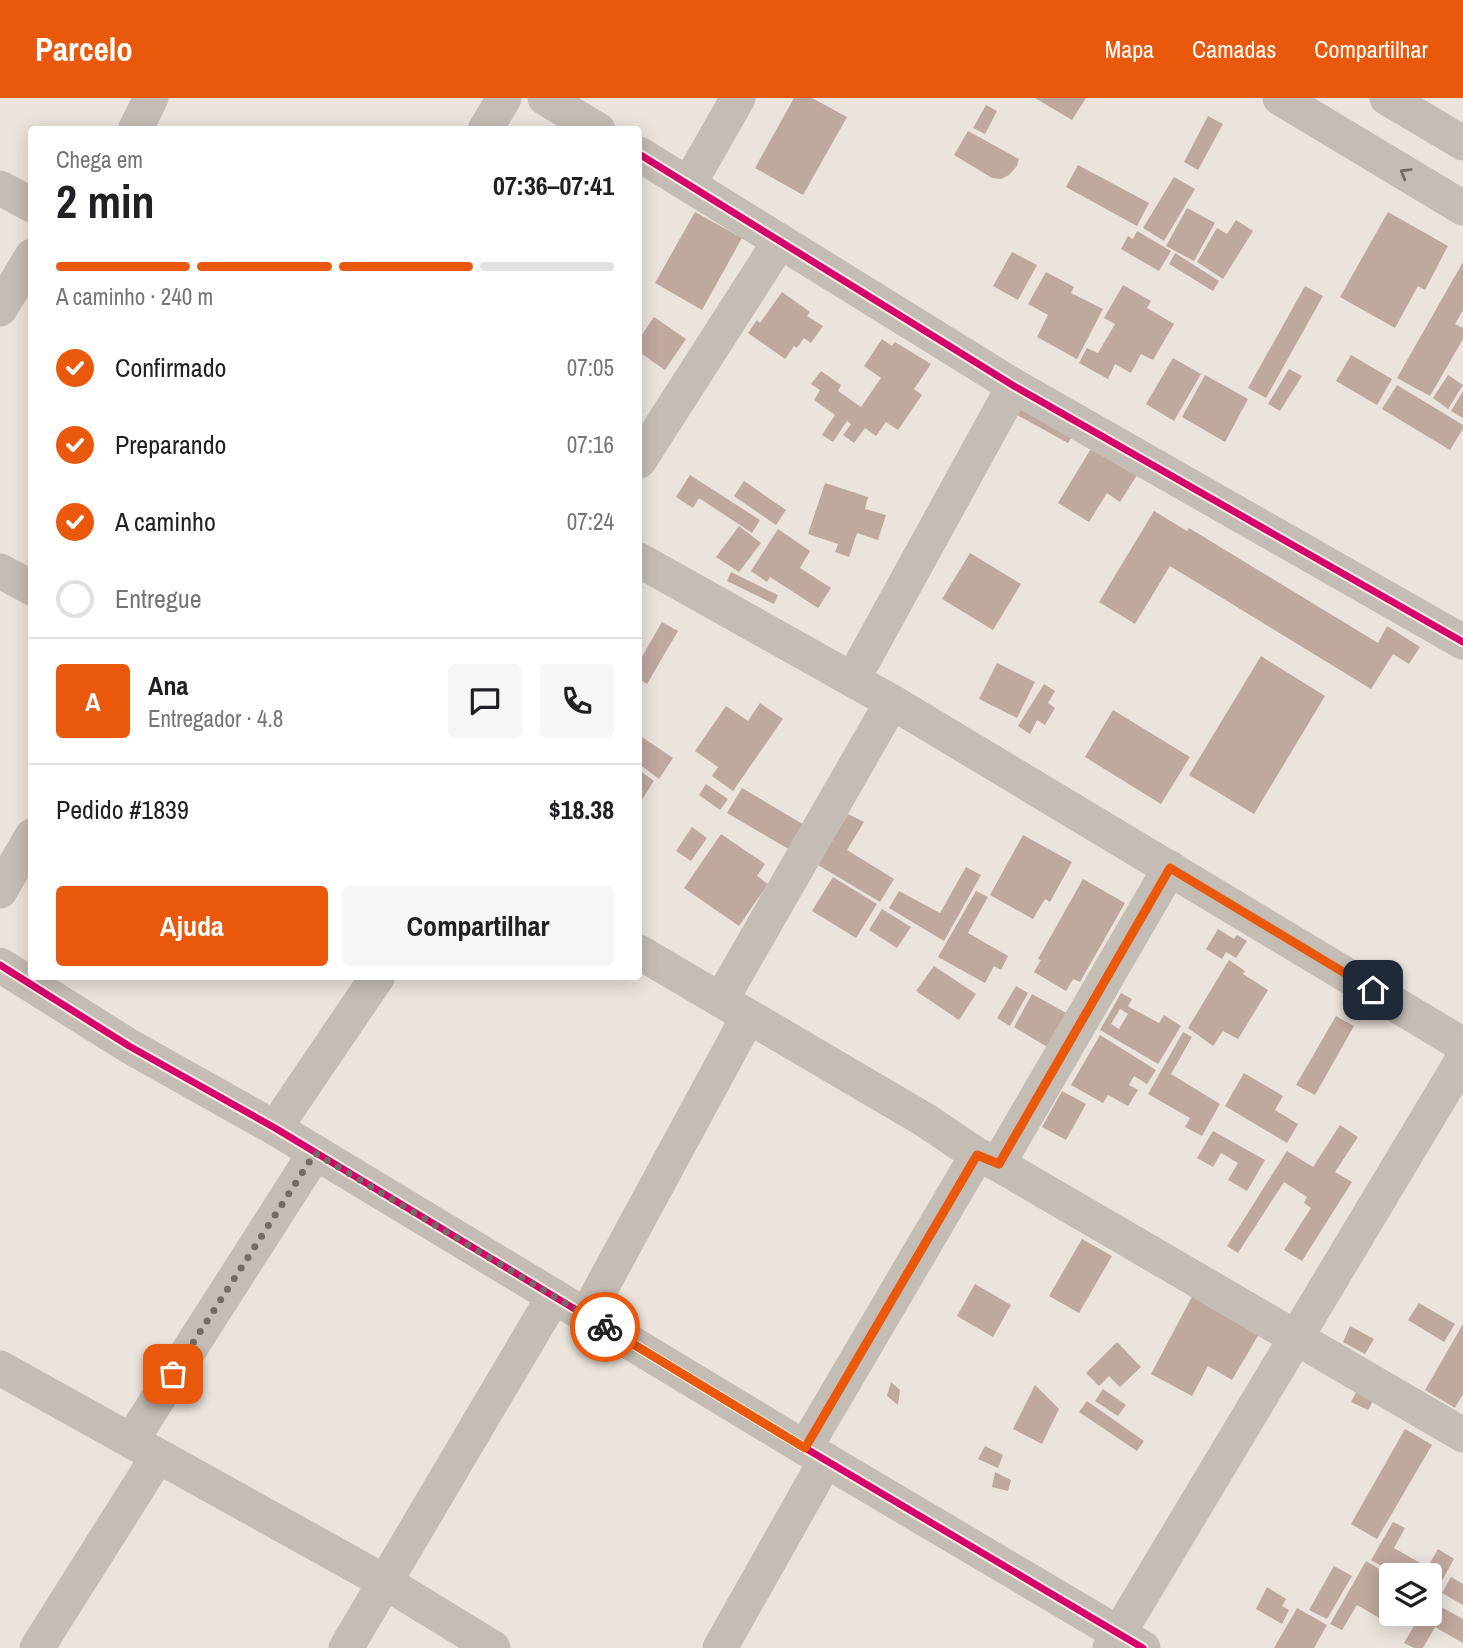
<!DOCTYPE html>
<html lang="pt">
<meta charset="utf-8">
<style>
body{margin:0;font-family:"Archivo Narrow",sans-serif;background:#f6f6f6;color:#202124;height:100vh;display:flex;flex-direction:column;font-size:26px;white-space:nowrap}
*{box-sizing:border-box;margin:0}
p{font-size:23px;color:#757577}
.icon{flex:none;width:38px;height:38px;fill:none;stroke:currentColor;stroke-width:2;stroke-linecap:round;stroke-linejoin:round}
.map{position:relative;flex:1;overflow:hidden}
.details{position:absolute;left:28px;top:28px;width:614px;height:854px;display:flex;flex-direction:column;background:#fff;border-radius:7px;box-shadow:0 4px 18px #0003}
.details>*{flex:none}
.controls{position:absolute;left:1379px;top:1465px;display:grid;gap:14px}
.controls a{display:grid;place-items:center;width:63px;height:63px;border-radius:7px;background:#fff;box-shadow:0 4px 18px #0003;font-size:35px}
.pin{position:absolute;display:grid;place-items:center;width:60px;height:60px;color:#fff;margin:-30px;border-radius:14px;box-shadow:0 4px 10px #0006}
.courier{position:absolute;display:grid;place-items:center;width:70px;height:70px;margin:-35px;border:5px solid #ea580c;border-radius:50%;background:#fff;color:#222;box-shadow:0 2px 9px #0007}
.headline em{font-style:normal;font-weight:700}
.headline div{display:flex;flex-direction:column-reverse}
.headline{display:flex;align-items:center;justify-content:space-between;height:119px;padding:0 28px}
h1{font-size:46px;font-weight:700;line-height:52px}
.bar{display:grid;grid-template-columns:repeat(4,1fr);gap:10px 7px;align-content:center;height:84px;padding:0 28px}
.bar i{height:9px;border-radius:5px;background:#e0e0e0}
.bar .active{background:#ea580c}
.bar p{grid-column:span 4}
.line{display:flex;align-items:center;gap:18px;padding:0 28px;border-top:2px solid #e0e0e0}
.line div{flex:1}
.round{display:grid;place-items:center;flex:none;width:74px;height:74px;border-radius:7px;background:#f6f6f6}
ol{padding:0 28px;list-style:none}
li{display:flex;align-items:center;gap:21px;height:77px}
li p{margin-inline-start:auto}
li .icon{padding:7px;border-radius:50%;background:#ea580c;color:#fff;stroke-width:4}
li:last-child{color:#757577}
li i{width:38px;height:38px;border:4px solid #e0e0e0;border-radius:50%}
.cta{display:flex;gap:14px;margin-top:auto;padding:14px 28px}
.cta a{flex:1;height:80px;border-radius:7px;background:#ea580c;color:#fff;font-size:28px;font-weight:700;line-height:80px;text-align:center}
.cta a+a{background:#f6f6f6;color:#202124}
header{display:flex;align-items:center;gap:42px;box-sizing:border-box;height:98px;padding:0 35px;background:#ea580c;color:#fff}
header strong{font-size:33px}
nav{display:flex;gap:38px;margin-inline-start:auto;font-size:24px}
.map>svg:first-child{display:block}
.building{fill:#bfa89e;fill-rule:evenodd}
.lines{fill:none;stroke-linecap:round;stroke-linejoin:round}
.minor{stroke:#c4bdb6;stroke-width:35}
.cycleway-casing{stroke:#f9efe3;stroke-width:11}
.cycleway{stroke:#d6006c;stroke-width:7}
.oneway{stroke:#756c66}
.done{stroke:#746b65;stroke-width:7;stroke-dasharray:0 12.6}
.route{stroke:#ea580c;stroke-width:9}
</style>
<header>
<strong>Parcelo</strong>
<nav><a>Mapa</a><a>Camadas</a><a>Compartilhar</a></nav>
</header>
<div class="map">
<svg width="1463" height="1550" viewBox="0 0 1463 1550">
<rect width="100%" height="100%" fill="#ebe4dd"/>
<g class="building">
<path d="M794,0H812L847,19L803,97L755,70Z"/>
<path d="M1035,0H1086L1072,22Z"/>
<path d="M986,7L997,13L985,36L973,30Z"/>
<path d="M1208,18L1223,26L1198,72L1184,64Z"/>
<path d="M968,33L1019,61L1017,68L1009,77L1001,81L992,80L954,57Z"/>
<path d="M1078,67L1149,105L1137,128L1066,89Z"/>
<path d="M1174,79L1195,91L1164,143L1143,130Z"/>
<path d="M1187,110L1215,125L1194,163L1166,148Z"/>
<path d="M695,114L742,140L702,212L655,185Z"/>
<path d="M1388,114L1448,148L1425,192L1418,188L1395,230L1340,199Z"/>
<path d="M1236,122L1253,133L1223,181L1197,164L1217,130L1227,136Z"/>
<path d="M1137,133L1171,153L1159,173L1121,151L1128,138L1133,141Z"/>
<path d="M1012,154L1037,167L1018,202L993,188Z"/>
<path d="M1175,155L1219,183L1213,193L1169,166Z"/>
<path d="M1463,164V212L1455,226L1463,230V241L1430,298L1397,280Z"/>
<path d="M1046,174L1074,189L1071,195L1103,211L1077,261L1037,239L1048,217L1028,206Z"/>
<path d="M1123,187L1151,203L1147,210L1174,226L1153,262L1141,256L1131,275L1115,266L1108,281L1079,265L1087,250L1098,255L1115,226L1104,220Z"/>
<path d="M1305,188L1323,198L1266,300L1248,290Z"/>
<path d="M782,194L810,214L807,218L823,228L811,245L804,240L797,250L794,248L785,261L748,235L757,222L760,225Z"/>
<path d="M654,219L686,241L665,272L639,254V241Z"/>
<path d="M882,241L892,248L895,244L931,266L914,291L922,297L898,332L886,324L876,338L865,330L854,345L843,337L851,326L847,323L833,344L822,337L835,317L814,302L820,292L811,286L821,273L841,287L838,293L861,309L881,280L864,268Z"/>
<path d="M1351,257L1392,281L1377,307L1336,283Z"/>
<path d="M1173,260L1201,276L1174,323L1146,306Z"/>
<path d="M1289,271L1302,278L1280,313L1268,306Z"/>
<path d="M1205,277L1248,301L1225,344L1182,319Z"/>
<path d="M1448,277L1463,287L1448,311L1433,300Z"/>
<path d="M1397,287L1463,327V331L1450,352L1382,311Z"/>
<path d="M1463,293V320L1451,313Z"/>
<path d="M1025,301L1077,330L1068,345L1017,317Z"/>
<path d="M1092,349L1137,377L1120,404L1107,395L1089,424L1058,405Z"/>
<path d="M690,377L760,422L752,435L699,400L693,410L676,399Z"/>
<path d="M744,383L786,412L776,427L734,398Z"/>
<path d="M825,385L868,399L865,411L886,417L878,442L857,435L849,459L835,454L838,446L808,436Z"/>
<path d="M1154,413L1187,433L1189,430L1378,545L1387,528L1420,549L1409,566L1393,556L1371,591L1170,468L1135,526L1099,504Z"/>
<path d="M739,428L761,445L739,474L716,459Z"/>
<path d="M778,431L810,453L800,470L831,490L818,510L770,479L767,484L751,473Z"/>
<path d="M970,455L1021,486L993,532L942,501Z"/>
<path d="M731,474L778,497L774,506L727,483Z"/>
<path d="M662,524L678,533L647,586L639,581V564Z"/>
<path d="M1261,558L1325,598L1254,716L1189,677Z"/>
<path d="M997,565L1035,584L1017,620L979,601Z"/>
<path d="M1044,586L1055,593L1048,605L1055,610L1045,627L1037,622L1030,636L1018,628Z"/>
<path d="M760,605L783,621L733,693L712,678L718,669L695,653L726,608L748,623Z"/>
<path d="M1113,612L1190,659L1161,706L1085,659Z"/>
<path d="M639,637L673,660L659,681L639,666Z"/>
<path d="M639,672L654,683L641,703L639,702Z"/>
<path d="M706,686L728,701L720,712L699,697Z"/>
<path d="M742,690L806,728L792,753L727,715Z"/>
<path d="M848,716L864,724L847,752L894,781L880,804L818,767Z"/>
<path d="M692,729L707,740L691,763L676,753Z"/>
<path d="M721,736L765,766L757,778L768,786L739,828L684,790Z"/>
<path d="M1023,737L1072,764L1050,804L1045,801L1033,821L990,797Z"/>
<path d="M966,769L981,777L944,843L889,810L899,793L940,815Z"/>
<path d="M833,779L877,806L856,840L812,813Z"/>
<path d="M1083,781L1125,805L1080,884L1073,881L1066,893L1034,874L1041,862L1038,861Z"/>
<path d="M976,793L988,799L968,835L1008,858L1001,872L994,868L985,885L938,859Z"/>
<path d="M882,811L911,829L897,850L869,832Z"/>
<path d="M1218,831L1234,841L1237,837L1247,843L1236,860L1226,854L1222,861L1206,851Z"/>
<path d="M1229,862L1245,873L1243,876L1268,892L1238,941L1223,933L1213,948L1188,930Z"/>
<path d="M934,868L976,896L959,922L916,893Z"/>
<path d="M1016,888L1028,895L1010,928L997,920Z"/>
<path d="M1121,895L1132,901L1128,908L1131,910L1159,925L1164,917L1181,928L1158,966L1100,932ZM1120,911L1128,916L1119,931L1111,926Z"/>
<path d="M1032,896L1068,916L1049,950L1014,929Z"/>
<path d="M1336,918L1354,928L1315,997L1296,987Z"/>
<path d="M1183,934L1192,939L1171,976L1220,1006L1202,1038L1185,1029L1190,1020L1148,996Z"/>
<path d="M1100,937L1156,972L1147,986L1134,978L1129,987L1138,992L1128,1008L1108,997L1103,1005L1071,987Z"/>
<path d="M1244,975L1283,998L1275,1012L1298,1026L1287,1045L1225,1008Z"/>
<path d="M1062,993L1086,1006L1066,1042L1042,1029Z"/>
<path d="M1340,1027L1358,1039L1335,1074L1352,1084L1302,1163L1284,1152L1311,1110L1304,1105L1307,1099L1284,1084L1238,1155L1227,1148L1287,1053L1313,1069Z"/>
<path d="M1213,1033L1265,1062L1247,1093L1228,1082L1238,1065L1221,1055L1213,1069L1197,1060Z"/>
<path d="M1082,1141L1112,1158L1079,1215L1049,1198Z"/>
<path d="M975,1186L1011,1207L993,1239L957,1218Z"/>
<path d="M1195,1193L1262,1231L1232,1282L1208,1268L1192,1298L1151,1276Z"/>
<path d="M1419,1205L1455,1226L1444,1244L1408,1222Z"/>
<path d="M1463,1226V1296L1455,1310L1425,1292Z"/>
<path d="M1350,1228L1374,1241L1365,1256L1343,1244Z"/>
<path d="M1117,1244L1141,1269L1120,1289L1109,1278L1099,1288L1086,1275Z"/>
<path d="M891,1284L900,1292L898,1307L887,1298Z"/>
<path d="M1035,1287L1059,1311L1042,1346L1013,1331Z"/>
<path d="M1103,1291L1126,1307L1118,1318L1095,1303Z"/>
<path d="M1358,1291L1375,1300L1368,1312L1351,1304Z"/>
<path d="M1087,1303L1144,1343L1137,1353L1079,1314Z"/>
<path d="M1405,1331L1432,1347L1377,1441L1351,1426Z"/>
<path d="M985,1348L1003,1357L998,1370L978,1361Z"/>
<path d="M995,1374L1011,1382L1008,1393L992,1389Z"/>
<path d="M1393,1424L1405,1430L1394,1450L1422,1466L1415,1477H1397L1371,1462Z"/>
<path d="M1438,1451L1454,1461L1432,1500L1430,1498V1477H1423Z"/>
<path d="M1366,1463L1391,1478V1516H1393L1388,1525L1357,1507L1342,1532L1330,1526Z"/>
<path d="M1334,1468L1352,1478L1327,1521L1309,1512Z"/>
<path d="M1451,1479L1463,1486V1507L1442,1495Z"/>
<path d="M1267,1489L1286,1501L1282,1508L1289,1512L1282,1526L1256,1511Z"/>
<path d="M1430,1503L1463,1521V1545L1435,1529L1423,1550H1414L1404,1545L1421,1516H1430Z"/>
<path d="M1297,1510L1327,1527L1314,1550H1274Z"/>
</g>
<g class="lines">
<g class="minor">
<path d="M545,0L598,32"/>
<path d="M1280,0L1463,110"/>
<path d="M1387,0L1463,45"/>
<path d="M135,32L151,0"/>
<path d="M485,32L504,0"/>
<path d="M639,56L1014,288L1463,544"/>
<path d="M689,86L738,0"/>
<path d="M0,90L32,107"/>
<path d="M0,211L32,158"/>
<path d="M639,363L780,143"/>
<path d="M639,462L892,604L1463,947"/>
<path d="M0,473L32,490"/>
<path d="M853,581L1014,288"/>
<path d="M0,793L32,738"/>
<path d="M639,854L925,1022L977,1057L998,1066L1463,1337"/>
<path d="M0,867L129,948L275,1030L805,1350L1143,1550"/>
<path d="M721,902L892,604"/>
<path d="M275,1030L378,878"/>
<path d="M998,1066L1170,770"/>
<path d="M586,1218L748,919"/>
<path d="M0,1270L385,1484L493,1550"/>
<path d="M131,1343L315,1055"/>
<path d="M805,1350L977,1057"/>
<path d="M37,1550L158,1358"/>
<path d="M346,1550L554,1198"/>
<path d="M720,1550L826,1362"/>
<path d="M1110,1550L1463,961"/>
</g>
<defs>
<g id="cycleway">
<path d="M639,56L1014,288L1463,544"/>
<path d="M0,867L129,948L275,1030L805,1350L1143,1550"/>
</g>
</defs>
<use href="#cycleway" class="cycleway-casing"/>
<use href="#cycleway" class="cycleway"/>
</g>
<defs><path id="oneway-chevron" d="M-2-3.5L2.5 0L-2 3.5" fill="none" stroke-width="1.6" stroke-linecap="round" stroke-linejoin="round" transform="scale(1.75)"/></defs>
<use class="oneway" href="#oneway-chevron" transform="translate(1405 75) rotate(-149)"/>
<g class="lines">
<path class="done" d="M173,1276L315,1055L605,1229"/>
<path class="route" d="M605,1229L805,1350L977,1057L999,1066L1170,770L1373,892"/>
</g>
</svg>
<div class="controls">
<a><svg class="icon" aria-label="layers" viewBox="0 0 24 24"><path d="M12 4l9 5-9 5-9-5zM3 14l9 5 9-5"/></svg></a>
</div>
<div class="pin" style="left:173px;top:1276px;background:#ea580c"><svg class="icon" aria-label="bag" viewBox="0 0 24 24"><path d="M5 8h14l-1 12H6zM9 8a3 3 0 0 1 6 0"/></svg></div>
<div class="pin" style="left:1373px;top:892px;background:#1f2937"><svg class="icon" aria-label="home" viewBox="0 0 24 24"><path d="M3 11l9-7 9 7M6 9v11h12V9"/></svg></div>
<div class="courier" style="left:605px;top:1229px"><svg class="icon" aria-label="bike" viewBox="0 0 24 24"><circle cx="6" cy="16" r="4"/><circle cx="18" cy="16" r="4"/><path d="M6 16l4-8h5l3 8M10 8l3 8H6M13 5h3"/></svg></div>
<section class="details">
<div class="headline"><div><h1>2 min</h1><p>Chega em</p></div><em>07:36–07:41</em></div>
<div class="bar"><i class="active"></i><i class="active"></i><i class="active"></i><i></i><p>A caminho · 240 m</p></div>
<ol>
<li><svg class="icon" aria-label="check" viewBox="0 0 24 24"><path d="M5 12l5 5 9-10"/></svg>Confirmado<p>07:05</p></li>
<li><svg class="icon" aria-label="check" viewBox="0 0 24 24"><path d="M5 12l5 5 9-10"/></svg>Preparando<p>07:16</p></li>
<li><svg class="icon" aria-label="check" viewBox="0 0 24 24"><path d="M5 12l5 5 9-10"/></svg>A caminho<p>07:24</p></li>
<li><i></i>Entregue</li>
</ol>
<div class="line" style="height:126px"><b class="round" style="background:#ea580c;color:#fff">A</b><div><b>Ana</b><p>Entregador · 4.8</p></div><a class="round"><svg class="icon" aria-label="chat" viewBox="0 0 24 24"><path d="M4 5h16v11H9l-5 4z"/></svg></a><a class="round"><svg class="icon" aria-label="phone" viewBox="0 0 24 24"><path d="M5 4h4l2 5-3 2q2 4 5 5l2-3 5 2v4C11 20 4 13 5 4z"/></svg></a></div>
<div class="line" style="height:91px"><div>Pedido #1839</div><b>$18.38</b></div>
<div class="cta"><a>Ajuda</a><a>Compartilhar</a></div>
</section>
</div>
